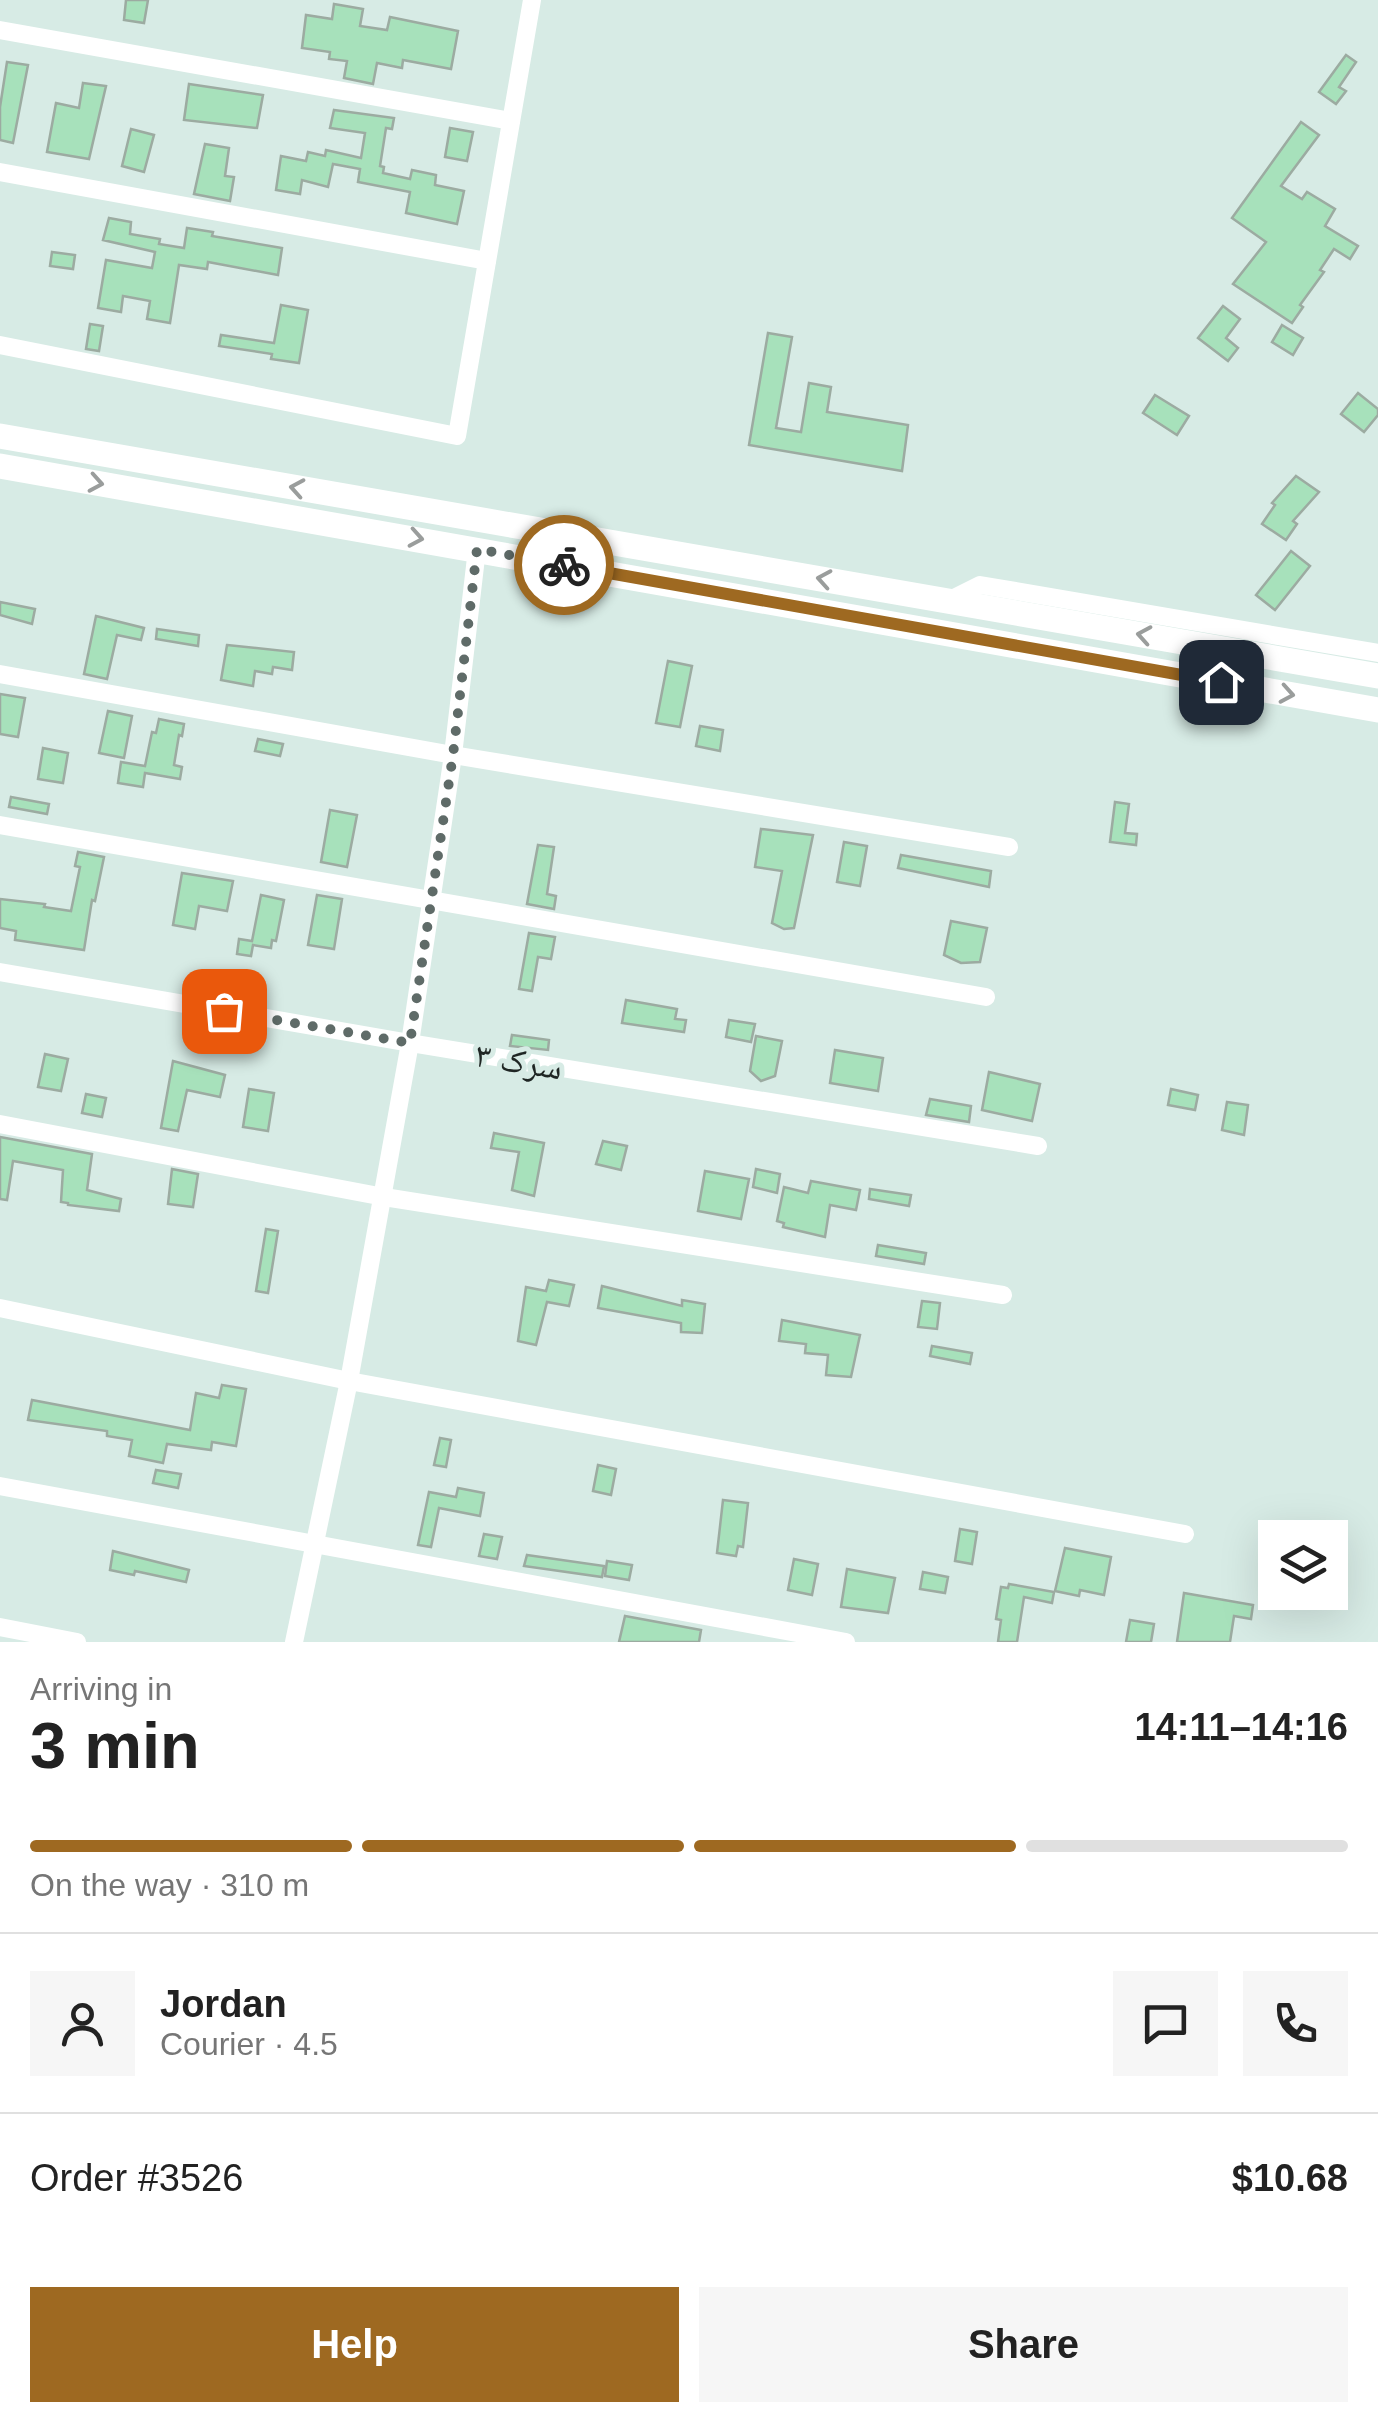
<!DOCTYPE html>
<meta charset="utf-8">
<style>
body{margin:0;font-family:Arial,"Noto Naskh Arabic",sans-serif;background:#f6f6f6;color:#222;height:100vh;display:flex;flex-direction:column;font-size:38px;white-space:nowrap}
*{box-sizing:border-box;margin:0}
p{font-size:32px;color:#767676}
.icon{flex:none;width:55px;height:55px;fill:none;stroke:currentColor;stroke-width:2;stroke-linecap:round;stroke-linejoin:round}
.map{position:relative;height:1642px;overflow:hidden}
.sheet{display:flex;flex-direction:column;background:#fff;flex:1}
.sheet>*{flex:none}
.controls{position:absolute;left:1258px;top:1520px;display:grid;gap:20px}
.controls a{display:grid;place-items:center;width:90px;height:90px;border-radius:0px;background:#fff;box-shadow:0 10px 40px #0002;font-size:50px}
.pin{position:absolute;display:grid;place-items:center;width:85px;height:85px;color:#fff;margin:-42px;border-radius:20px;box-shadow:0 5px 15px #0006}
.courier{position:absolute;display:grid;place-items:center;width:100px;height:100px;margin:-50px;border:8px solid #9e6921;border-radius:50%;background:#fff;color:#222;box-shadow:0 2px 12px #0007}
.summary em{font-style:normal;font-weight:700}
.summary div{display:flex;flex-direction:column-reverse}
.summary{display:flex;align-items:center;justify-content:space-between;height:170px;padding:0 30px}
h1{font-size:65px;font-weight:700;line-height:75px}
.bar{display:grid;grid-template-columns:repeat(4,1fr);gap:15px 10px;align-content:center;height:120px;padding:0 30px}
.bar i{height:12px;border-radius:8px;background:#e0e0e0}
.bar .selected{background:#9e6921}
.bar p{grid-column:span 4}
.line{display:flex;align-items:center;gap:25px;padding:0 30px;border-top:2px solid #e0e0e0}
.line div{flex:1}
.round{display:grid;place-items:center;flex:none;width:105px;height:105px;border-radius:0px;background:#f6f6f6}
.cta{display:flex;gap:20px;margin-top:auto;padding:20px 30px}
.cta a{flex:1;height:115px;border-radius:0px;background:#9e6921;color:#fff;font-size:40px;font-weight:700;line-height:115px;text-align:center}
.cta a+a{background:#f6f6f6;color:#222}
.map>svg:first-child{display:block}
.building{fill:#a7e1bb;stroke:#9caba1;stroke-width:2.5}
.lines{fill:none;stroke-linecap:round;stroke-linejoin:round}
.minor{stroke:#fff;stroke-width:18}
.secondary{stroke:#fff;stroke-width:25}
.oneway{stroke:#9a9d9c}
.done{stroke:#5f6b68;stroke-width:10;stroke-dasharray:0 18}
.route{stroke:#9e6921;stroke-width:12}
.labels{text-anchor:middle;stroke-width:10;stroke-linejoin:round;paint-order:stroke}
.street-label{font-size:35px;fill:#1f2624;stroke:#d7ebe5}
</style>
<div class="map">
<svg width="1378" height="1642" viewBox="0 0 1378 1642">
<rect width="100%" height="100%" fill="#d7ebe5"/>
<g class="building">
<path d="M126,0H148L144,23L124,20Z"/>
<path d="M334,4L363,9L360,26L387,30L390,17L458,31L451,69L403,60L402,68L377,63L373,84L344,78L347,61L329,59L330,52L302,48L306,15L332,19Z"/>
<path d="M1346,55L1356,62L1339,87L1346,91L1336,104L1319,92Z"/>
<path d="M7,62L28,65L13,143L0,140V107Z"/>
<path d="M83,83L106,86L89,159L47,152L56,103L79,108Z"/>
<path d="M189,84L263,95L257,128L184,120Z"/>
<path d="M334,110L394,118L392,129L386,128L380,166L384,167L383,173L410,179L412,170L436,175L435,185L464,191L457,224L406,213L410,192L358,182L360,169L333,164L328,187L302,180L300,194L276,190L281,156L306,161L308,152L325,156L326,150L361,158L365,133L330,128Z"/>
<path d="M1301,122L1319,135L1281,186L1302,199L1307,192L1335,209L1325,226L1358,246L1350,259L1334,249L1320,270L1324,272L1300,305L1303,307L1292,323L1233,284L1266,242L1232,218Z"/>
<path d="M450,128L473,132L467,161L445,157Z"/>
<path d="M131,129L154,135L144,172L122,166Z"/>
<path d="M205,144L229,148L225,176L234,177L230,201L194,194Z"/>
<path d="M109,218L131,222L130,234L160,239L159,244L184,248L187,228L213,232L212,236L282,248L278,275L208,262L207,269L179,265L170,323L147,319L150,301L123,296L121,312L98,308L106,260L152,268L155,252L103,240Z"/>
<path d="M52,252L75,255L73,269L50,266Z"/>
<path d="M281,305L308,310L299,363L271,359L272,354L219,346L221,335L274,343Z"/>
<path d="M1223,306L1240,319L1226,338L1238,348L1228,361L1198,338Z"/>
<path d="M90,324L103,326L99,351L86,349Z"/>
<path d="M1282,325L1303,338L1293,355L1272,342Z"/>
<path d="M768,333L792,337L776,428L801,432L809,383L831,387L827,412L908,425L902,471L749,445Z"/>
<path d="M1358,393L1378,409V415L1364,432L1341,414Z"/>
<path d="M1155,395L1189,416L1177,435L1143,413Z"/>
<path d="M1296,476L1319,492L1293,521L1297,524L1286,540L1262,524L1275,505L1272,503Z"/>
<path d="M1291,551L1310,566L1275,610L1256,595Z"/>
<path d="M0,602L35,609L32,624L0,615Z"/>
<path d="M96,616L144,628L141,640L117,635L107,679L84,674Z"/>
<path d="M157,629L199,635L198,646L156,639Z"/>
<path d="M227,645L294,652L292,670L273,667L272,674L255,671L253,686L221,680Z"/>
<path d="M668,661L692,666L680,727L656,723Z"/>
<path d="M0,694L25,698L18,737L0,734Z"/>
<path d="M108,711L132,716L124,758L99,753Z"/>
<path d="M159,719L184,724L182,736L179,735L174,765L182,767L180,779L145,773L143,787L118,783L121,762L145,766L152,732L156,733Z"/>
<path d="M700,726L723,730L720,751L696,746Z"/>
<path d="M258,739L283,744L280,756L255,751Z"/>
<path d="M43,748L68,753L63,783L38,779Z"/>
<path d="M11,797L49,804L47,814L9,807Z"/>
<path d="M1115,802L1129,804L1125,833L1137,834L1136,845L1110,842Z"/>
<path d="M330,810L357,815L347,867L321,862Z"/>
<path d="M761,829L813,835L794,928L784,929L772,923L782,871L755,867Z"/>
<path d="M844,842L867,846L860,886L837,882Z"/>
<path d="M538,845L554,847L547,894L556,896L554,909L527,904Z"/>
<path d="M78,852L104,857L95,901L92,900L84,950L15,940L16,931L0,928V899L45,904L44,907L71,911L80,867L75,866Z"/>
<path d="M901,855L991,871L989,887L898,868Z"/>
<path d="M182,873L233,881L227,911L199,906L195,929L173,925Z"/>
<path d="M261,895L284,900L276,941L272,940L271,948L253,945L251,956L237,954L239,939L252,941Z"/>
<path d="M317,895L342,899L334,949L308,945Z"/>
<path d="M951,921L987,928L980,962L961,963L944,955Z"/>
<path d="M529,933L555,937L551,959L538,957L532,991L519,989Z"/>
<path d="M626,1000L677,1009L675,1019L686,1020L684,1032L622,1023Z"/>
<path d="M729,1020L755,1024L751,1042L726,1037Z"/>
<path d="M512,1035L549,1040L548,1050L510,1046Z"/>
<path d="M756,1036L782,1041L775,1076L761,1081L750,1071Z"/>
<path d="M835,1050L883,1058L878,1091L830,1083Z"/>
<path d="M45,1054L68,1059L61,1091L38,1087Z"/>
<path d="M173,1061L225,1075L220,1097L187,1090L178,1131L161,1128Z"/>
<path d="M989,1072L1040,1084L1032,1121L982,1110Z"/>
<path d="M249,1089L274,1093L268,1131L243,1127Z"/>
<path d="M1171,1089L1198,1095L1195,1110L1168,1105Z"/>
<path d="M86,1094L106,1098L102,1117L82,1113Z"/>
<path d="M930,1099L971,1106L969,1122L926,1115Z"/>
<path d="M1227,1102L1248,1105L1244,1135L1222,1130Z"/>
<path d="M494,1133L544,1143L534,1196L512,1190L519,1152L491,1148Z"/>
<path d="M0,1137L92,1154L87,1190L121,1199L119,1211L68,1205V1203L61,1202L63,1170L13,1161L7,1200L0,1199Z"/>
<path d="M603,1141L627,1146L621,1170L596,1164Z"/>
<path d="M172,1169L198,1174L193,1207L168,1204Z"/>
<path d="M756,1169L780,1174L777,1193L753,1187Z"/>
<path d="M705,1171L749,1179L741,1219L698,1211Z"/>
<path d="M811,1181L860,1190L856,1210L830,1205L825,1237L783,1227L784,1223L777,1221L784,1187L808,1193Z"/>
<path d="M870,1189L911,1195L909,1206L869,1199Z"/>
<path d="M266,1229L278,1231L268,1293L256,1291Z"/>
<path d="M878,1245L926,1253L924,1264L876,1256Z"/>
<path d="M549,1280L574,1285L569,1306L547,1302L536,1345L518,1341L526,1287L546,1291Z"/>
<path d="M602,1286L682,1306V1300L705,1304L702,1333L681,1332V1323L598,1308Z"/>
<path d="M922,1301L940,1303L937,1329L918,1327Z"/>
<path d="M782,1320L860,1335L851,1377L826,1375L828,1355L805,1353L806,1344L779,1341Z"/>
<path d="M932,1346L972,1353L970,1364L930,1356Z"/>
<path d="M222,1385L246,1389L236,1446L212,1442L211,1450L167,1444L163,1463L129,1456L132,1440L107,1436V1431L28,1420L32,1400L190,1430L196,1393L219,1398Z"/>
<path d="M440,1438L451,1440L446,1467L434,1465Z"/>
<path d="M598,1465L616,1469L611,1495L593,1491Z"/>
<path d="M156,1470L181,1474L178,1488L153,1483Z"/>
<path d="M458,1488L484,1493L480,1516L439,1508L431,1547L418,1545L429,1492L456,1497Z"/>
<path d="M723,1500L748,1503L743,1547L738,1546L736,1556L717,1553Z"/>
<path d="M960,1529L977,1532L972,1564L955,1561Z"/>
<path d="M484,1534L502,1537L497,1559L479,1556Z"/>
<path d="M1065,1548L1111,1557L1104,1595L1080,1590L1079,1596L1055,1591Z"/>
<path d="M113,1551L189,1570L186,1582L135,1571L134,1575L110,1570Z"/>
<path d="M527,1555L604,1566L602,1577L524,1566Z"/>
<path d="M794,1559L818,1564L812,1595L788,1590Z"/>
<path d="M607,1561L632,1565L629,1580L605,1576Z"/>
<path d="M847,1569L895,1578L888,1613L841,1607Z"/>
<path d="M923,1572L948,1577L945,1593L920,1589Z"/>
<path d="M1009,1584L1054,1592L1052,1603L1024,1597L1017,1642H998L1001,1620L996,1619L1001,1587L1008,1588Z"/>
<path d="M1184,1593L1253,1605L1251,1619L1234,1616L1230,1642H1177Z"/>
<path d="M625,1616L701,1630L699,1642H619Z"/>
<path d="M1130,1620L1154,1624L1151,1642H1126Z"/>
</g>
<g class="lines">
<g class="minor">
<path d="M0,30L511,121"/>
<path d="M0,172L487,261"/>
<path d="M0,345L457,436L532,0"/>
<path d="M948,601L980,585L1378,653"/>
<path d="M0,674L453,755L1009,847"/>
<path d="M0,825L986,997"/>
<path d="M0,972L410,1043L1038,1146"/>
<path d="M0,1124L384,1197L1003,1295"/>
<path d="M0,1308L349,1381L1185,1534"/>
<path d="M0,1486L846,1642"/>
<path d="M0,1627L77,1642"/>
<path d="M294,1642L349,1381L410,1043L453,755L477,549"/>
</g>
<g class="secondary">
<path d="M0,436L1378,676"/>
<path d="M0,466L1378,710"/>
</g>
</g>
<defs><path id="oneway-chevron" d="M-2-3.5L2.5 0L-2 3.5" fill="none" stroke-width="1.6" stroke-linecap="round" stroke-linejoin="round" transform="scale(2.5)"/></defs>
<g class="oneway">
<use href="#oneway-chevron" transform="translate(96 483) rotate(10)"/>
<use href="#oneway-chevron" transform="translate(297 488) rotate(-170)"/>
<use href="#oneway-chevron" transform="translate(416 538) rotate(10)"/>
<use href="#oneway-chevron" transform="translate(824 579) rotate(-170)"/>
<use href="#oneway-chevron" transform="translate(1144 635) rotate(-170)"/>
<use href="#oneway-chevron" transform="translate(1287 694) rotate(10)"/>
</g>
<g class="lines">
<path class="done" d="M224,1011L410,1043L453,755L477,549L564,565"/>
<path class="route" d="M564,565L1221,682"/>
</g>
<g class="labels">
<g class="street-label">
<text transform="translate(519 1061) rotate(9)" y="12">سرک ۳</text>
</g>
</g>
</svg>
<div class="controls">
<a><svg class="icon" aria-label="layers" viewBox="0 0 24 24"><path d="M12 4l9 5-9 5-9-5zM3 14l9 5 9-5"/></svg></a>
</div>
<div class="pin" style="left:224px;top:1011px;background:#ea580c"><svg class="icon" aria-label="bag" viewBox="0 0 24 24"><path d="M5 8h14l-1 12H6zM9 8a3 3 0 0 1 6 0"/></svg></div>
<div class="pin" style="left:1221px;top:682px;background:#1f2937"><svg class="icon" aria-label="home" viewBox="0 0 24 24"><path d="M3 11l9-7 9 7M6 9v11h12V9"/></svg></div>
<div class="courier" style="left:564px;top:565px"><svg class="icon" aria-label="bike" viewBox="0 0 24 24"><circle cx="6" cy="16" r="4"/><circle cx="18" cy="16" r="4"/><path d="M6 16l4-8h5l3 8M10 8l3 8H6M13 5h3"/></svg></div>
</div>
<section class="sheet">
<div class="summary"><div><h1>3 min</h1><p>Arriving in</p></div><em>14:11–14:16</em></div>
<div class="bar"><i class="selected"></i><i class="selected"></i><i class="selected"></i><i></i><p>On the way · 310 m</p></div>
<div class="line" style="height:180px"><a class="round"><svg class="icon" aria-label="person" viewBox="0 0 24 24"><circle cx="12" cy="8" r="4"/><path d="M4 21q1-7 8-7t8 7"/></svg></a><div><b>Jordan</b><p>Courier · 4.5</p></div><a class="round"><svg class="icon" aria-label="chat" viewBox="0 0 24 24"><path d="M4 5h16v11H9l-5 4z"/></svg></a><a class="round"><svg class="icon" aria-label="phone" viewBox="0 0 24 24"><path d="M5 4h4l2 5-3 2q2 4 5 5l2-3 5 2v4C11 20 4 13 5 4z"/></svg></a></div>
<div class="line" style="height:130px"><div>Order #3526</div><b>$10.68</b></div>
<div class="cta"><a>Help</a><a>Share</a></div>
</section>
